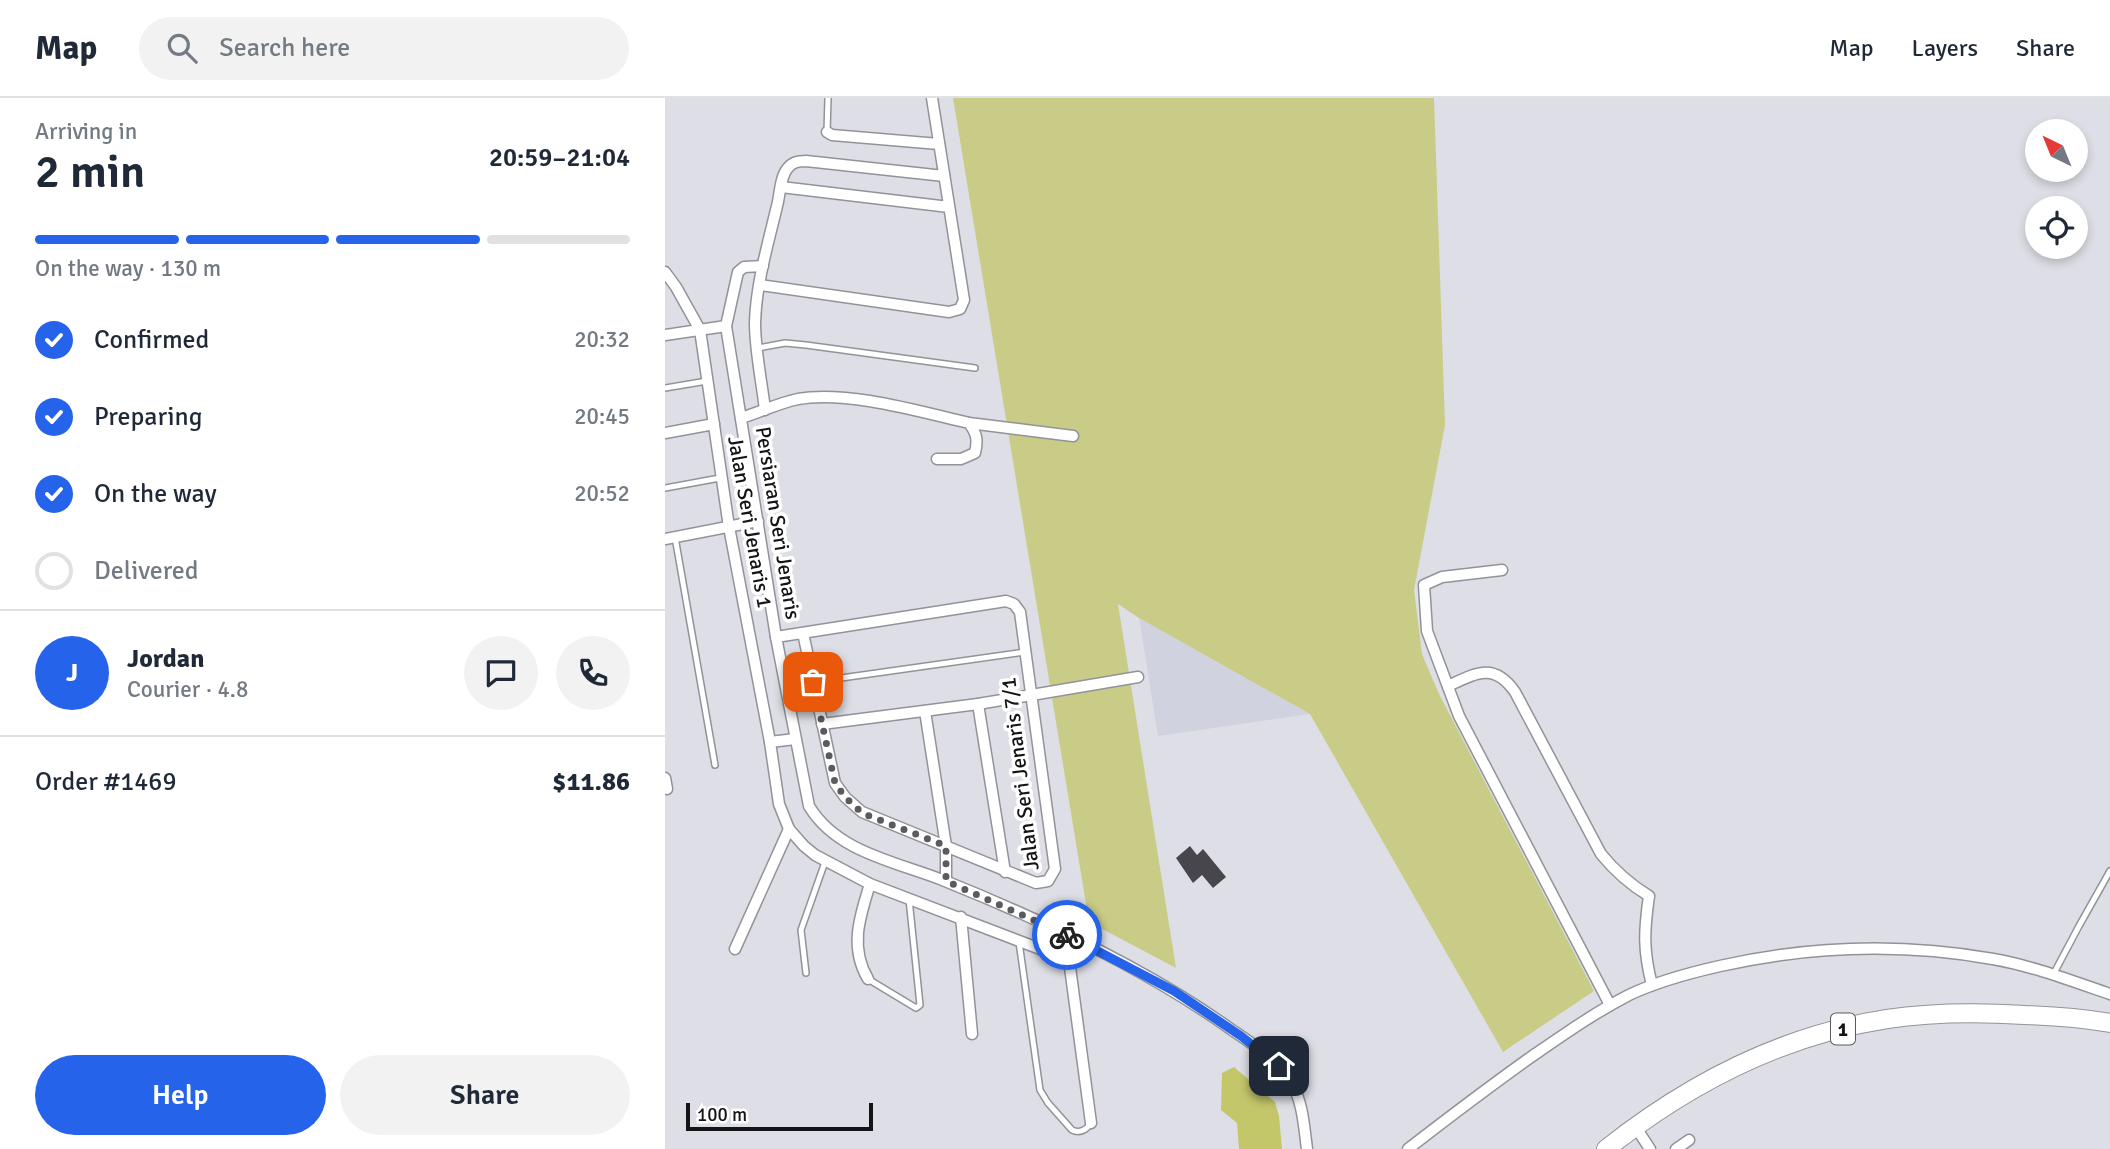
<!DOCTYPE html>
<meta charset="utf-8">
<style>
body{margin:0;font-family:Signika,sans-serif;background:#f2f2f3;color:#1f2937;height:100vh;display:flex;flex-direction:column;font-size:26px;white-space:nowrap}
*{box-sizing:border-box;margin:0}
p{font-size:23px;color:#747a83}
.icon{flex:none;width:38px;height:38px;fill:none;stroke:currentColor;stroke-width:2;stroke-linecap:round;stroke-linejoin:round}
.map{position:relative;flex:1;overflow:hidden}
.panel{display:flex;flex-direction:column;background:#fff;width:665px}
.panel>*{flex:none}
.needle{width:46px;rotate:317deg}
.buttons{position:absolute;left:1360px;top:21px;display:grid;gap:14px}
.buttons a{display:grid;place-items:center;width:63px;height:63px;border-radius:50%;background:#fff;box-shadow:0 4px 10px #0003;font-size:35px}
.scale{position:absolute;left:21px;bottom:18px;width:187px;box-sizing:border-box;padding-left:7px;border:4px solid #141417;border-top:0;font-size:19px;line-height:24px;white-space:nowrap;color:#141417;-webkit-text-stroke:5px #fff;paint-order:stroke}
.pin{position:absolute;display:grid;place-items:center;width:60px;height:60px;color:#fff;margin:-30px;border-radius:14px;box-shadow:0 4px 10px #0006}
.courier{position:absolute;display:grid;place-items:center;width:70px;height:70px;margin:-35px;border:5px solid #2563eb;border-radius:50%;background:#fff;color:#222;box-shadow:0 2px 9px #0007}
.overview em{font-style:normal;font-weight:600}
.overview div{display:flex;flex-direction:column-reverse}
.overview{display:flex;align-items:center;justify-content:space-between;height:119px;padding:0 35px}
h1{font-size:46px;font-weight:600;line-height:52px}
.bar{display:grid;grid-template-columns:repeat(4,1fr);gap:10px 7px;align-content:center;height:84px;padding:0 35px}
.bar i{height:9px;border-radius:5px;background:#e0e1e3}
.bar .on{background:#2563eb}
.bar p{grid-column:span 4}
.line{display:flex;align-items:center;gap:18px;padding:0 35px;border-top:2px solid #e0e1e3}
.line div{flex:1}
.round{display:grid;place-items:center;flex:none;width:74px;height:74px;border-radius:37px;background:#f2f2f3}
ol{padding:0 35px;list-style:none}
li{display:flex;align-items:center;gap:21px;height:77px}
li p{margin-inline-start:auto}
li .icon{padding:7px;border-radius:50%;background:#2563eb;color:#fff;stroke-width:4}
li:last-child{color:#747a83}
li i{width:38px;height:38px;border:4px solid #e0e1e3;border-radius:50%}
.primary-button{display:flex;gap:14px;margin-top:auto;padding:14px 35px}
.primary-button a{flex:1;height:80px;border-radius:42px;background:#2563eb;color:#fff;font-size:28px;font-weight:600;line-height:80px;text-align:center}
.primary-button a+a{background:#f2f2f3;color:#1f2937}
header{display:flex;align-items:center;gap:42px;box-sizing:border-box;height:98px;padding:0 35px;background:#fff;border-bottom:2px solid #e0e1e3}
header strong{font-size:33px}
nav{display:flex;gap:38px;margin-inline-start:auto;font-size:24px}
.search{width:490px;height:63px;background:#f2f2f3;display:flex;align-items:center;gap:18px;box-sizing:border-box;padding:0 24px;border-radius:38px;color:#747a83;font-size:26px}
main{display:flex;flex:1;min-height:0}
.map>svg:first-child{display:block}
.built{fill:#d1d2e0}
.green{fill:#c9cc86}
.water{fill:#c4c66a}
.building{fill:#46464c}
.lines{fill:none;stroke-linecap:round;stroke-linejoin:round}
.lane-casing{stroke:#929299;stroke-width:8}
.street-casing{stroke:#929299;stroke-width:13}
.primary-casing{stroke:#929299;stroke-width:20}
.lane{stroke:#fff;stroke-width:5}
.street{stroke:#fff;stroke-width:10}
.primary{stroke:#fff;stroke-width:18}
.done{stroke:#5b5b5f;stroke-width:7;stroke-dasharray:0 12.6}
.route{stroke:#2563eb;stroke-width:9}
.labels{text-anchor:middle;stroke-width:7;stroke-linejoin:round;paint-order:stroke}
.shield{fill:#fff;stroke:#5a5a5d;stroke-width:2}
.shield-label{font-size:19px;font-weight:bold;fill:#141417}
.street-label{font-size:21px;fill:#141417;stroke:#fff}
</style>
<header>
<strong>Map</strong>
<div class="search"><svg class="icon" aria-label="search" viewBox="0 0 24 24"><circle cx="10" cy="10" r="6"/><path d="M15 15l6 6"/></svg>Search here</div>
<nav><a>Map</a><a>Layers</a><a>Share</a></nav>
</header>
<main>
<section class="panel">
<div class="overview"><div><h1>2 min</h1><p>Arriving in</p></div><em>20:59–21:04</em></div>
<div class="bar"><i class="on"></i><i class="on"></i><i class="on"></i><i></i><p>On the way · 130 m</p></div>
<ol>
<li><svg class="icon" aria-label="check" viewBox="0 0 24 24"><path d="M5 12l5 5 9-10"/></svg>Confirmed<p>20:32</p></li>
<li><svg class="icon" aria-label="check" viewBox="0 0 24 24"><path d="M5 12l5 5 9-10"/></svg>Preparing<p>20:45</p></li>
<li><svg class="icon" aria-label="check" viewBox="0 0 24 24"><path d="M5 12l5 5 9-10"/></svg>On the way<p>20:52</p></li>
<li><i></i>Delivered</li>
</ol>
<div class="line" style="height:126px"><b class="round" style="background:#2563eb;color:#fff">J</b><div><b>Jordan</b><p>Courier · 4.8</p></div><a class="round"><svg class="icon" aria-label="chat" viewBox="0 0 24 24"><path d="M4 5h16v11H9l-5 4z"/></svg></a><a class="round"><svg class="icon" aria-label="phone" viewBox="0 0 24 24"><path d="M5 4h4l2 5-3 2q2 4 5 5l2-3 5 2v4C11 20 4 13 5 4z"/></svg></a></div>
<div class="line" style="height:91px"><div>Order #1469</div><b>$11.86</b></div>
<div class="primary-button"><a>Help</a><a>Share</a></div>
</section>
<div class="map">
<svg width="1445" height="1051" viewBox="0 0 1445 1051">
<rect width="100%" height="100%" fill="#dedfe6"/>
<path class="built" d="M474,520L645,616L493,638Z"/>
<path class="green" d="M288,0H769L780,327L749,492L757,556L774,596L929,893L838,954L645,616L474,520L453,506L511,870L424,824Z"/>
<path class="water" d="M569,969L610,1004L614,1018L617,1051H574L572,1025L556,1012L557,975Z"/>
<path class="building" d="M525,748L532,757L538,751L561,779L548,790L537,777L528,785L511,760Z"/>
<g class="lines">
<defs>
<g id="lane">
<path d="M162,34L163,0"/>
<path d="M93,250L120,245L141,247L310,270"/>
<path d="M0,290L42,283"/>
<path d="M0,390L55,380"/>
<path d="M10,439L50,667"/>
<path d="M148,584L360,554"/>
<path d="M354,844L375,992L383,1005L407,1032C415,1036 422,1031 426,1025"/>
<path d="M141,875L136,832L160,764"/>
<path d="M1388,877L1414,828L1445,773"/>
<path d="M203,881L251,910L255,907L244,801"/>
</g>
<g id="street">
<path d="M162,34L167,37L274,46"/>
<path d="M116,89L284,109"/>
<path d="M98,168L79,169L73,174L61,228L111,539L144,708C172,755 233,764 280,783C377,822 482,871 567,932C589,947 612,962 626,984C638,1004 639,1029 642,1051"/>
<path d="M0,174L11,189L35,232L64,429L105,644L114,706L124,731L139,748L150,757L205,786L404,862L412,842"/>
<path d="M95,187L284,214L295,211L299,202L267,0"/>
<path d="M0,237L61,228"/>
<path d="M100,312C97,285 90,253 90,225C91,186 103,146 112,108C115,97 115,80 122,71C127,64 133,63 141,63L279,78"/>
<path d="M76,320C95,314 114,305 133,301C182,292 256,314 304,325C312,336 313,342 310,355L296,361H272"/>
<path d="M304,325L408,338"/>
<path d="M0,335L49,326"/>
<path d="M0,441L93,423"/>
<path d="M837,472L777,479L759,487L762,533L794,618L945,907"/>
<path d="M111,539L341,503L349,506L355,514L390,771L383,783L371,785L197,714L180,699L170,685L138,535"/>
<path d="M783,588C811,575 829,564 850,594L936,756C949,772 966,787 984,798C979,833 978,852 987,887"/>
<path d="M313,606L340,774"/>
<path d="M260,613L281,748V783"/>
<path d="M157,626L313,606L473,579"/>
<path d="M105,644L130,641"/>
<path d="M0,680L2,691"/>
<path d="M296,819L307,936"/>
<path d="M70,851L124,731"/>
<path d="M404,862L426,1025"/>
<path d="M203,881C184,849 195,818 205,786"/>
<path d="M970,1028L985,1051"/>
<path d="M743,1051C783,1020 824,989 866,959C898,937 929,915 964,897C993,883 1024,875 1055,868C1144,848 1238,845 1328,861C1368,868 1407,883 1445,896"/>
<path d="M1011,1051L1024,1042"/>
</g>
<path id="primary" d="M941,1051C1023,986 1118,937 1222,921C1268,914 1314,914 1360,917C1389,918 1417,920 1445,925"/>
</defs>
<use href="#lane" class="lane-casing"/>
<use href="#street" class="street-casing"/>
<use href="#primary" class="primary-casing"/>
<use href="#lane" class="lane"/>
<use href="#street" class="street"/>
<use href="#primary" class="primary"/>
</g>
<g class="lines">
<path class="done" d="M148,584L170,685L180,699L197,715L281,748V783L402,837"/>
<path class="route" d="M402,837L509,893L576,938L614,968"/>
</g>
<g class="labels">
<rect class="shield" x="1166" y="915.5" width="24" height="31" rx="5"/>
<g class="shield-label">
<text x="1178" y="938">1</text>
</g>
<g class="street-label">
<text transform="translate(85 424) rotate(80)" y="7">Jalan Seri Jenaris 1</text>
<text transform="translate(113 425) rotate(81)" y="7">Persiaran Seri Jenaris</text>
<text transform="translate(355 676) rotate(-97)" y="7">Jalan Seri Jenaris 7/1</text>
</g>
</g>
</svg>
<div class="buttons">
<a><svg class="needle" viewBox="-14 -14 28 28"><path d="M0-13l5 13h-10z" fill="#e53935"/><path d="M0 13l5-13h-10z" fill="#747a83"/></svg></a>
<a><svg class="icon" aria-label="locate" viewBox="0 0 24 24"><circle cx="12" cy="12" r="6"/><path d="M12 2v4M12 18v4M2 12h4M18 12h4"/></svg></a>
</div>
<div class="scale">100 m</div>
<div class="pin" style="left:148px;top:584px;background:#ea580c"><svg class="icon" aria-label="bag" viewBox="0 0 24 24"><path d="M5 8h14l-1 12H6zM9 8a3 3 0 0 1 6 0"/></svg></div>
<div class="pin" style="left:614px;top:968px;background:#1f2937"><svg class="icon" aria-label="home" viewBox="0 0 24 24"><path d="M3 11l9-7 9 7M6 9v11h12V9"/></svg></div>
<div class="courier" style="left:402px;top:837px"><svg class="icon" aria-label="bike" viewBox="0 0 24 24"><circle cx="6" cy="16" r="4"/><circle cx="18" cy="16" r="4"/><path d="M6 16l4-8h5l3 8M10 8l3 8H6M13 5h3"/></svg></div>
</div>
</main>
